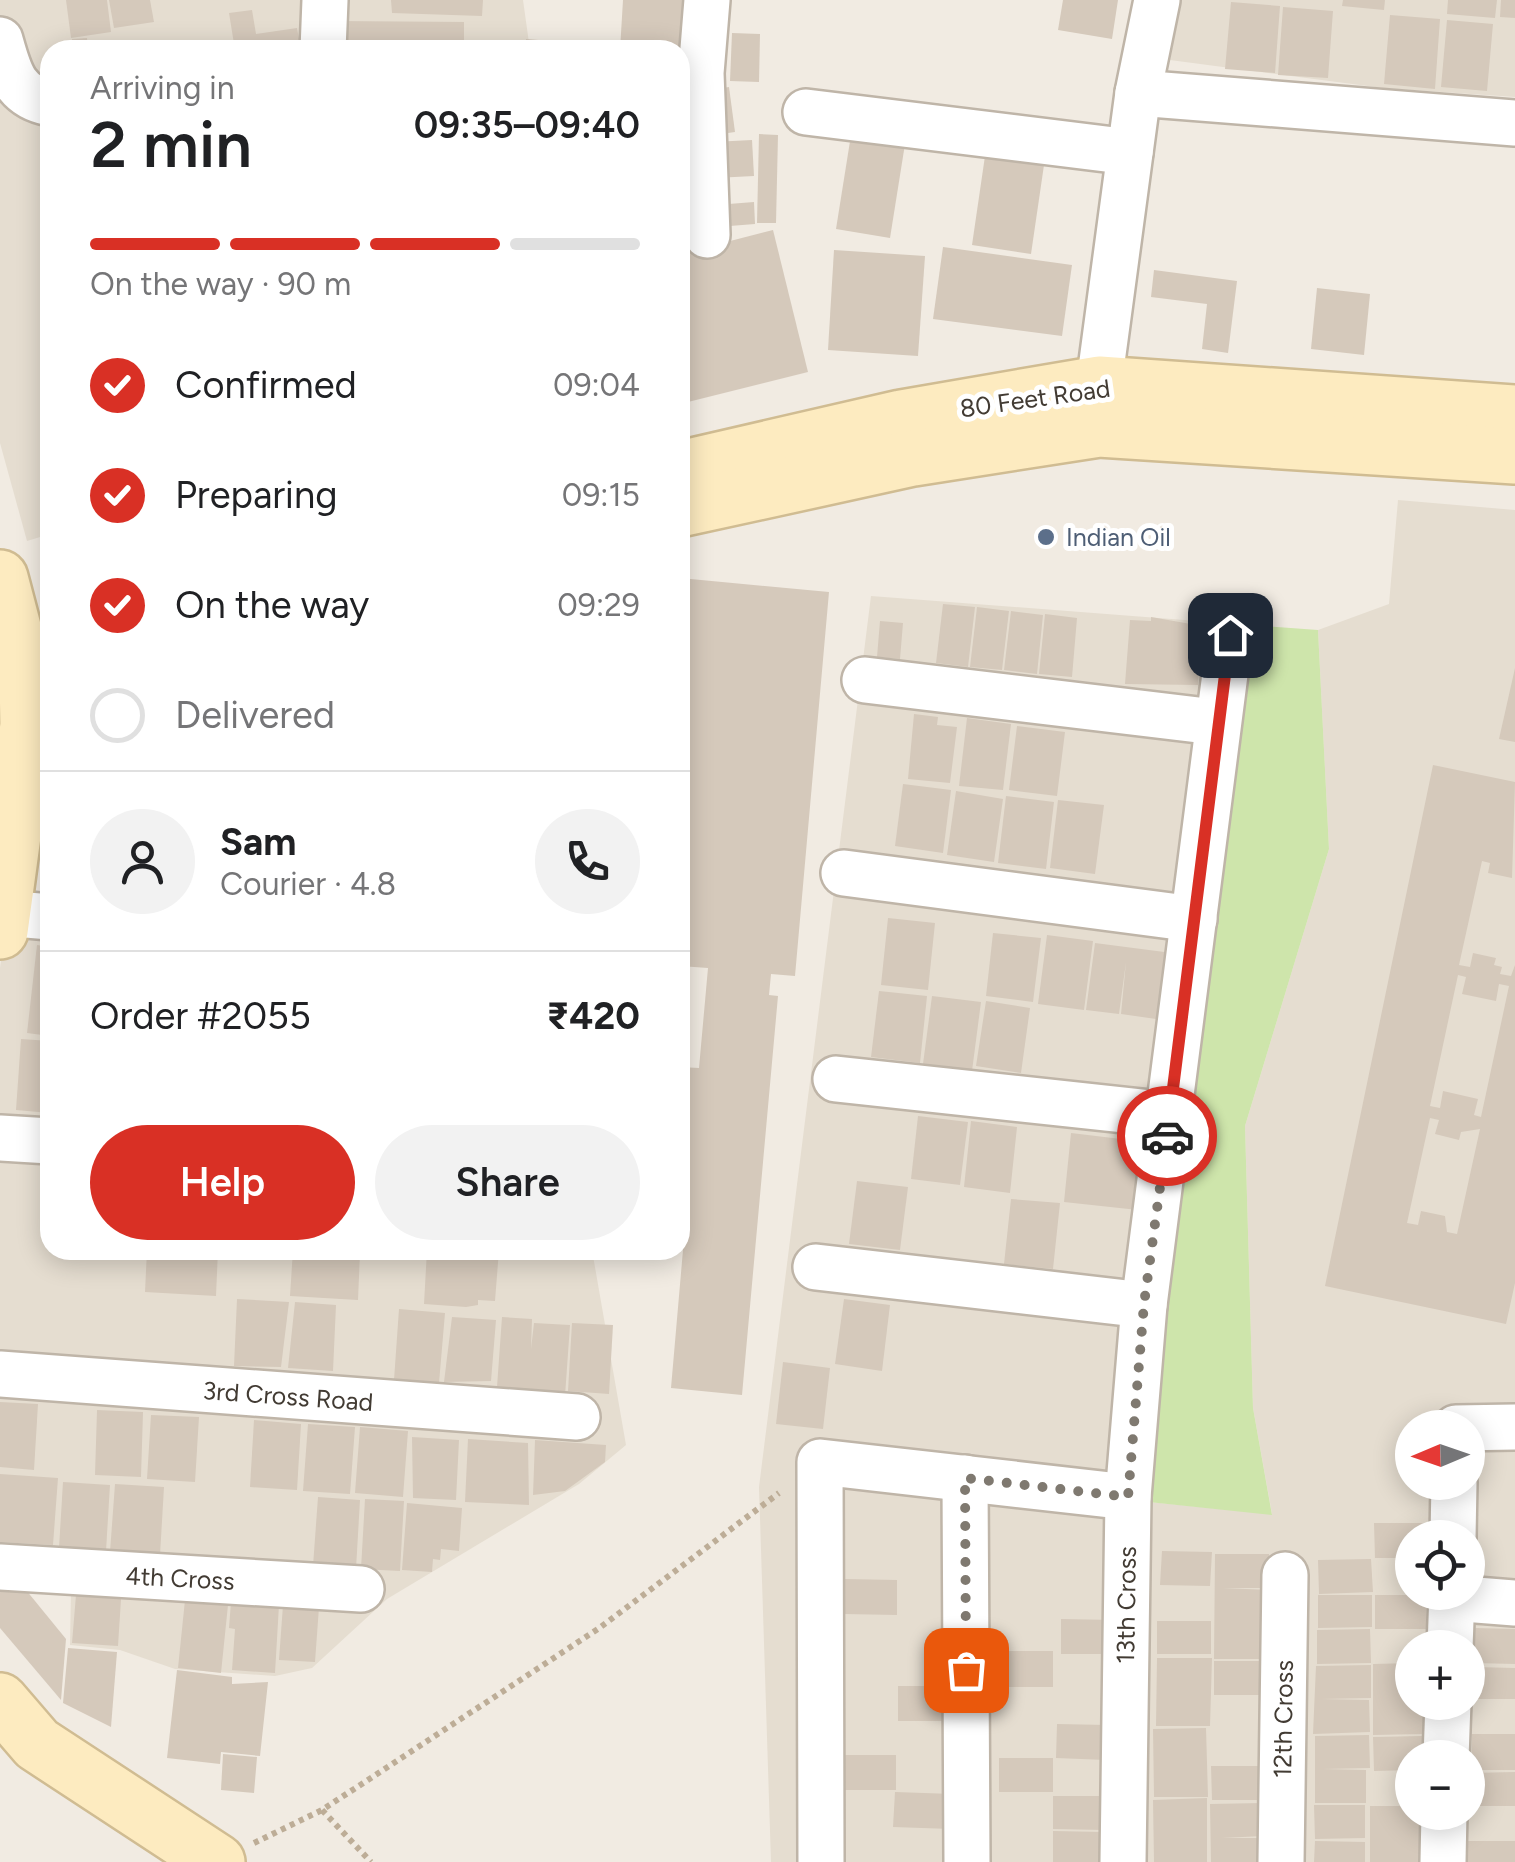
<!DOCTYPE html>
<meta charset="utf-8">
<style>
body{margin:0;font-family:Figtree,sans-serif;background:#f2f2f2;color:#202124;height:100vh;display:flex;flex-direction:column;font-size:38px;white-space:nowrap}
*{box-sizing:border-box;margin:0}
p{font-size:32px;color:#757577}
.icon{flex:none;width:55px;height:55px;fill:none;stroke:currentColor;stroke-width:2;stroke-linecap:round;stroke-linejoin:round}
.map{position:relative;flex:1;overflow:hidden}
.panel{position:absolute;left:40px;top:40px;width:650px;height:1220px;display:flex;flex-direction:column;background:#fff;border-radius:30px;box-shadow:0 5px 25px #0003}
.panel>*{flex:none}
.needle{width:65px;rotate:268deg}
.tools{position:absolute;left:1395px;top:1410px;display:grid;gap:20px}
.tools a{display:grid;place-items:center;width:90px;height:90px;border-radius:50%;background:#fff;box-shadow:0 5px 25px #0003;font-size:50px}
.pin{position:absolute;display:grid;place-items:center;width:85px;height:85px;color:#fff;margin:-42px;border-radius:20px;box-shadow:0 5px 15px #0006}
.courier{position:absolute;display:grid;place-items:center;width:100px;height:100px;margin:-50px;border:8px solid #d93025;border-radius:50%;background:#fff;color:#222;box-shadow:0 2px 12px #0007}
.overview em{font-style:normal;font-weight:600}
.overview div{display:flex;flex-direction:column-reverse}
.overview{display:flex;align-items:center;justify-content:space-between;height:170px;padding:0 50px}
h1{font-size:65px;font-weight:600;line-height:75px}
.bar{display:grid;grid-template-columns:repeat(4,1fr);gap:15px 10px;align-content:center;height:120px;padding:0 50px}
.bar i{height:12px;border-radius:8px;background:#e0e0e0}
.bar .selected{background:#d93025}
.bar p{grid-column:span 4}
.line{display:flex;align-items:center;gap:25px;padding:0 50px;border-top:2px solid #e0e0e0}
.line div{flex:1}
.round{display:grid;place-items:center;flex:none;width:105px;height:105px;border-radius:52px;background:#f2f2f2}
ol{padding:0 50px;list-style:none}
li{display:flex;align-items:center;gap:30px;height:110px}
li p{margin-inline-start:auto}
li .icon{padding:10px;border-radius:50%;background:#d93025;color:#fff;stroke-width:4}
li:last-child{color:#757577}
li i{width:55px;height:55px;border:5px solid #e0e0e0;border-radius:50%}
.button{display:flex;gap:20px;margin-top:auto;padding:20px 50px}
.button a{flex:1;height:115px;border-radius:60px;background:#d93025;color:#fff;font-size:40px;font-weight:600;line-height:115px;text-align:center}
.button a+a{background:#f2f2f2;color:#202124}
.map>svg:first-child{display:block}
.residential{fill:#e5ddd0;fill-rule:evenodd}
.green{fill:#cee5ab}
.building{fill:#d5c9bb;fill-rule:evenodd}
.lines{fill:none;stroke-linecap:round;stroke-linejoin:round}
.street-casing{stroke:#bfb5a8;stroke-width:50}
.secondary-casing{stroke:#d0bc92;stroke-width:60}
.path{stroke:#bdad97;stroke-width:6;stroke-dasharray:5 5;stroke-linecap:butt}
.street{stroke:#fff;stroke-width:45}
.secondary{stroke:#fdebc0;stroke-width:55}
.done{stroke:#7f7970;stroke-width:10;stroke-dasharray:0 18}
.route{stroke:#d93025;stroke-width:12}
.service-dot{fill:#5c6f8a;stroke:#fff;stroke-width:4}
.labels{text-anchor:middle;stroke-width:10;stroke-linejoin:round;paint-order:stroke}
.street-label{font-size:25px;fill:#423b33;stroke:#fff}
.service-label{font-size:25px;fill:#4e5e75;stroke:#fff;text-anchor:start}
</style>
<div class="map">
<svg width="1515" height="1862" viewBox="0 0 1515 1862">
<rect width="100%" height="100%" fill="#f1ebe2"/>
<g class="residential">
<path d="M0,0H523L530,50H50V534L27,541L0,443Z"/>
<path d="M1180,0H1515V97L1383,88L1170,60Z"/>
<path d="M1398,500L1515,510V1862H771L759,1487L871,596L1249,625L1139,1501L1272,1514L1253,1408L1245,1126L1329,849L1318,630L1389,604ZM1412,1428H1468V1482H1412ZM1412,1538H1468V1592H1412ZM1412,1648H1468V1702H1412ZM1412,1758H1468V1812H1412Z"/>
<path d="M11,887L50,892V1250H592L626,1445L579,1484L387,1599L312,1668L275,1676L175,1669L120,1650L70,1645L71,1591L0,1585V968Z"/>
</g>
<path class="green" d="M1249,625L1318,630L1329,849L1245,1126L1253,1408L1272,1515L1139,1501Z"/>
<g class="building">
<path d="M66,0H107L111,32L71,38Z"/>
<path d="M109,0H150L154,22L114,28Z"/>
<path d="M391,0H483L482,16L392,13Z"/>
<path d="M623,0H698L680,54V50H620Z"/>
<path d="M1063,0H1118L1112,39L1058,30Z"/>
<path d="M1343,0H1385L1384,10L1342,6Z"/>
<path d="M1448,0H1497L1495,18L1447,14Z"/>
<path d="M1501,0H1515V18L1500,17Z"/>
<path d="M1231,2L1280,6L1275,73L1225,69Z"/>
<path d="M1283,7L1333,11L1328,78L1278,75Z"/>
<path d="M252,10L256,34L297,28L301,50H235L229,13Z"/>
<path d="M1390,15L1440,19L1435,89L1384,84Z"/>
<path d="M1447,20L1493,24L1487,91L1441,87Z"/>
<path d="M332,21L464,22V45L333,40Z"/>
<path d="M732,33L760,34L759,82L730,81Z"/>
<path d="M87,38L88,50H73L72,39Z"/>
<path d="M526,39L551,41L550,50H525Z"/>
<path d="M729,87L735,132L714,135L709,90Z"/>
<path d="M759,134L778,135L776,223H757Z"/>
<path d="M851,135L905,144L890,238L836,229Z"/>
<path d="M752,140L754,176L715,178L713,142Z"/>
<path d="M985,156L1044,165L1031,254L972,245Z"/>
<path d="M754,202L755,224L717,227L716,205Z"/>
<path d="M773,230L808,372L680,404V254Z"/>
<path d="M943,247L1072,265L1062,336L933,319Z"/>
<path d="M834,250L925,256L918,356L828,350Z"/>
<path d="M1154,270L1237,281L1228,353L1202,349L1207,304L1151,297Z"/>
<path d="M1317,288L1370,294L1364,355L1311,349Z"/>
<path d="M680,578L829,592L795,976L771,974L769,995L778,996L742,1395L671,1388L683,1250L680,1067L699,1068L708,968L680,966Z"/>
<path d="M943,604L975,607L968,667L936,663Z"/>
<path d="M977,607L1009,611L1002,670L970,667Z"/>
<path d="M1011,611L1043,615L1037,674L1004,670Z"/>
<path d="M1045,614L1077,618L1072,677L1039,674Z"/>
<path d="M1151,617L1202,626L1198,685L1125,684L1130,620L1151,621Z"/>
<path d="M880,621L903,623L900,659L877,657Z"/>
<path d="M1515,668V742L1499,739Z"/>
<path d="M914,714L938,717L937,725L957,727L950,783L908,779Z"/>
<path d="M967,718L1011,724L1003,790L959,786Z"/>
<path d="M1017,726L1065,732L1057,796L1009,790Z"/>
<path d="M1433,765L1515,782L1512,878L1488,873L1490,863L1482,861L1459,965L1470,967L1473,953L1496,958L1494,965L1502,967L1500,974L1511,976L1515,965V1283L1506,1324L1325,1286ZM1458,975L1466,977L1462,994L1496,1001L1499,984L1509,986L1481,1117L1474,1115L1478,1099L1443,1091L1440,1108L1430,1106ZM1430,1118L1439,1120L1435,1134L1459,1140L1461,1132L1480,1129L1457,1234L1447,1232L1445,1216L1421,1211L1418,1225L1407,1223Z"/>
<path d="M903,784L951,790L943,853L895,846Z"/>
<path d="M956,791L1003,799L994,862L947,855Z"/>
<path d="M1006,796L1054,802L1046,869L998,863Z"/>
<path d="M1058,800L1104,805L1095,874L1050,868Z"/>
<path d="M888,918L935,923L928,990L881,985Z"/>
<path d="M993,933L1041,938L1033,1002L986,996Z"/>
<path d="M1047,935L1093,941L1084,1010L1038,1004Z"/>
<path d="M1095,943L1172,953L1163,1020L1121,1014L1126,962L1119,1014L1086,1010Z"/>
<path d="M37,945L50,947V1036L27,1033Z"/>
<path d="M879,991L927,996L920,1063L871,1057Z"/>
<path d="M932,996L981,1002L972,1071L923,1064Z"/>
<path d="M986,1001L1030,1008L1021,1073L976,1066Z"/>
<path d="M21,1039L50,1041V1113L16,1110Z"/>
<path d="M918,1116L968,1122L960,1185L911,1179Z"/>
<path d="M971,1121L1017,1127L1010,1193L964,1187Z"/>
<path d="M1071,1133L1146,1142L1138,1210L1064,1202Z"/>
<path d="M857,1181L908,1187L900,1250L849,1244Z"/>
<path d="M1011,1199L1060,1203L1053,1269L1004,1264Z"/>
<path d="M147,1250H218L216,1296L145,1292Z"/>
<path d="M293,1250L360,1253L358,1300L290,1296Z"/>
<path d="M427,1250H499L495,1301L478,1300V1305L466,1307L424,1304Z"/>
<path d="M237,1299L289,1302L281,1367L234,1366Z"/>
<path d="M844,1299L890,1305L882,1371L835,1364Z"/>
<path d="M295,1302L336,1305L333,1371L288,1368Z"/>
<path d="M399,1309L445,1313L439,1383L394,1380Z"/>
<path d="M452,1317L496,1320L491,1381L444,1382Z"/>
<path d="M502,1317L532,1319L531,1349L534,1323L570,1325L565,1396L497,1387Z"/>
<path d="M572,1323L613,1325L609,1394L568,1391Z"/>
<path d="M783,1362L830,1368L823,1429L776,1424Z"/>
<path d="M0,1402L38,1404L34,1470L0,1467Z"/>
<path d="M97,1410L143,1412L141,1477L95,1475Z"/>
<path d="M151,1415L199,1417L195,1482L147,1479Z"/>
<path d="M254,1420L301,1424L297,1490L250,1487Z"/>
<path d="M308,1424L355,1427L350,1494L303,1491Z"/>
<path d="M360,1427L408,1431L403,1497L355,1493Z"/>
<path d="M412,1437L459,1440L456,1500L413,1498Z"/>
<path d="M468,1439L528,1443L529,1505L465,1502Z"/>
<path d="M535,1440L606,1445L605,1462L565,1491L533,1495Z"/>
<path d="M0,1474L58,1478L53,1545L0,1542Z"/>
<path d="M63,1482L110,1485L106,1551L59,1548Z"/>
<path d="M115,1484L164,1487L160,1555L110,1552Z"/>
<path d="M318,1497L360,1500L356,1569L313,1566Z"/>
<path d="M365,1499L404,1501L400,1571L361,1569Z"/>
<path d="M407,1503L462,1508L459,1551L441,1549L440,1560L433,1559L432,1572L402,1570Z"/>
<path d="M1374,1523H1426V1538H1412V1558H1375Z"/>
<path d="M1162,1551L1212,1552L1210,1586L1160,1585Z"/>
<path d="M1215,1554H1269V1588H1223L1269,1590V1659H1214Z"/>
<path d="M1371,1559L1373,1592L1319,1594L1318,1560Z"/>
<path d="M845,1579L897,1580V1615L844,1614Z"/>
<path d="M0,1589L26,1590L66,1639L61,1700L0,1628Z"/>
<path d="M76,1595L121,1599L118,1646L72,1643Z"/>
<path d="M1318,1595H1372V1627L1318,1628Z"/>
<rect x="1375" y="1595" width="51" height="34"/>
<path d="M185,1600L228,1605L221,1673L178,1668Z"/>
<path d="M231,1602L279,1605L275,1673L232,1670L235,1629L229,1628Z"/>
<path d="M283,1605L319,1607L315,1662L279,1660Z"/>
<path d="M1061,1619L1114,1620L1113,1654H1061Z"/>
<rect x="1157" y="1621" width="54" height="33"/>
<path d="M1475,1628L1515,1629V1664L1474,1663Z"/>
<path d="M1370,1629L1371,1663L1317,1664V1630Z"/>
<path d="M68,1648L117,1652L111,1727L63,1703Z"/>
<rect x="1003" y="1651" width="50" height="36"/>
<path d="M1157,1658H1212L1210,1726H1156Z"/>
<path d="M1214,1661H1268L1269,1695H1214Z"/>
<path d="M1412,1663V1702H1426L1425,1734L1373,1735V1664Z"/>
<path d="M1371,1665V1698L1321,1699L1369,1700L1370,1732L1313,1734L1316,1666Z"/>
<path d="M1475,1667L1515,1668V1699H1475Z"/>
<path d="M177,1670L232,1677V1684L268,1682L260,1756L221,1752L220,1764L167,1758Z"/>
<path d="M898,1686H954L953,1721H898Z"/>
<path d="M1057,1724L1107,1725L1106,1760L1056,1758Z"/>
<path d="M1206,1728L1208,1797H1154L1153,1729Z"/>
<rect x="1472" y="1734" width="43" height="36"/>
<path d="M1369,1735L1370,1768L1323,1769L1366,1770V1803H1315V1736Z"/>
<path d="M1422,1736L1423,1758H1412V1770L1374,1771L1373,1737Z"/>
<path d="M223,1754L257,1757L254,1793L221,1790Z"/>
<rect x="841" y="1755" width="55" height="35"/>
<rect x="999" y="1758" width="54" height="34"/>
<path d="M1211,1766H1265V1800H1212Z"/>
<path d="M1515,1772V1806H1470V1773Z"/>
<path d="M895,1792L953,1794L951,1829L893,1827Z"/>
<path d="M1053,1796H1103L1104,1830L1053,1829Z"/>
<path d="M1207,1798V1862H1154L1153,1800Z"/>
<path d="M1262,1803L1263,1836L1222,1838H1265V1862H1211L1210,1804Z"/>
<path d="M1314,1805H1365V1838L1315,1839Z"/>
<path d="M1370,1806H1412V1812H1424L1423,1862H1370Z"/>
<path d="M1053,1831L1103,1832V1862H1053Z"/>
<path d="M1315,1841L1365,1842V1862H1314Z"/>
<rect x="1468" y="1841" width="47" height="21"/>
</g>
<g class="lines">
<defs>
<g id="street">
<path d="M707,0L701,73L707,235"/>
<path d="M0,40C9,72 14,96 50,103"/>
<path d="M323,50L325,0"/>
<path d="M1138,93L1515,123"/>
<path d="M806,112L1130,152"/>
<path d="M1099,384L1138,93L1157,0"/>
<path d="M865,680L1215,722"/>
<path d="M844,873L1194,919"/>
<path d="M4,913L50,917"/>
<path d="M836,1079L1170,1115"/>
<path d="M0,1138L50,1141"/>
<path d="M816,1267L1144,1305"/>
<path d="M0,1374L577,1417"/>
<path d="M1456,1428L1515,1427"/>
<path d="M965,1478L967,1862"/>
<path d="M1453,1538L1454,1482"/>
<path d="M0,1567L361,1589"/>
<path d="M1451,1598L1515,1603"/>
<path d="M1450,1648L1452,1592"/>
<path d="M1446,1758L1448,1702"/>
<path d="M821,1862L820,1462L1128,1497"/>
<path d="M1123,1862L1128,1497L1144,1305L1230,635"/>
<path d="M1281,1862L1285,1575"/>
<path d="M1443,1862L1444,1812"/>
</g>
<g id="secondary">
<path d="M680,469L901,418L1099,384L1515,413"/>
<path d="M680,509L913,458L1099,429L1515,456"/>
<path d="M0,578L27,681L28,725L0,931"/>
<path d="M0,1701L37,1744L217,1862"/>
</g>
</defs>
<use href="#street" class="street-casing"/>
<use href="#secondary" class="secondary-casing"/>
<g class="path">
<path d="M322,1810L371,1862"/>
<path d="M254,1843L322,1810L598,1629L779,1493"/>
</g>
<use href="#street" class="street"/>
<use href="#secondary" class="secondary"/>
</g>
<g class="lines">
<path class="done" d="M966,1670L965,1478L1128,1497L1144,1304L1167,1136"/>
<path class="route" d="M1167,1136L1230,635"/>
</g>
<circle class="service-dot" cx="1046" cy="537" r="10"/>
<g class="labels">
<g class="street-label">
<text transform="translate(1035 398) rotate(-8)" y="9">80 Feet Road</text>
<text transform="translate(288 1396) rotate(4)" y="9">3rd Cross Road</text>
<text transform="translate(180 1578) rotate(3)" y="9">4th Cross</text>
<text transform="translate(1126 1605) rotate(-89)" y="9">13th Cross</text>
<text transform="translate(1283 1719) rotate(-89)" y="9">12th Cross</text>
</g>
<g class="service-label">
<text x="1066" y="546">Indian Oil</text>
</g>
</g>
</svg>
<div class="tools">
<a><svg class="needle" viewBox="-14 -14 28 28"><path d="M0-13l5 13h-10z" fill="#e53935"/><path d="M0 13l5-13h-10z" fill="#757577"/></svg></a>
<a><svg class="icon" aria-label="locate" viewBox="0 0 24 24"><circle cx="12" cy="12" r="6"/><path d="M12 2v4M12 18v4M2 12h4M18 12h4"/></svg></a>
<a>+</a>
<a>−</a>
</div>
<div class="pin" style="left:966px;top:1670px;background:#ea580c"><svg class="icon" aria-label="bag" viewBox="0 0 24 24"><path d="M5 8h14l-1 12H6zM9 8a3 3 0 0 1 6 0"/></svg></div>
<div class="pin" style="left:1230px;top:635px;background:#1f2937"><svg class="icon" aria-label="home" viewBox="0 0 24 24"><path d="M3 11l9-7 9 7M6 9v11h12V9"/></svg></div>
<div class="courier" style="left:1167px;top:1136px"><svg class="icon" aria-label="car" viewBox="0 0 24 24"><path d="M5 17H2v-5l4-1 3-4h7l3 4 3 1v5h-3M9 17h6M6 11h13"/><circle cx="7" cy="17" r="2"/><circle cx="17" cy="17" r="2"/></svg></div>
<section class="panel">
<div class="overview"><div><h1>2 min</h1><p>Arriving in</p></div><em>09:35–09:40</em></div>
<div class="bar"><i class="selected"></i><i class="selected"></i><i class="selected"></i><i></i><p>On the way · 90 m</p></div>
<ol>
<li><svg class="icon" aria-label="check" viewBox="0 0 24 24"><path d="M5 12l5 5 9-10"/></svg>Confirmed<p>09:04</p></li>
<li><svg class="icon" aria-label="check" viewBox="0 0 24 24"><path d="M5 12l5 5 9-10"/></svg>Preparing<p>09:15</p></li>
<li><svg class="icon" aria-label="check" viewBox="0 0 24 24"><path d="M5 12l5 5 9-10"/></svg>On the way<p>09:29</p></li>
<li><i></i>Delivered</li>
</ol>
<div class="line" style="height:180px"><a class="round"><svg class="icon" aria-label="person" viewBox="0 0 24 24"><circle cx="12" cy="8" r="4"/><path d="M4 21q1-7 8-7t8 7"/></svg></a><div><b>Sam</b><p>Courier · 4.8</p></div><a class="round"><svg class="icon" aria-label="phone" viewBox="0 0 24 24"><path d="M5 4h4l2 5-3 2q2 4 5 5l2-3 5 2v4C11 20 4 13 5 4z"/></svg></a></div>
<div class="line" style="height:130px"><div>Order #2055</div><b>₹420</b></div>
<div class="button"><a>Help</a><a>Share</a></div>
</section>
</div>
